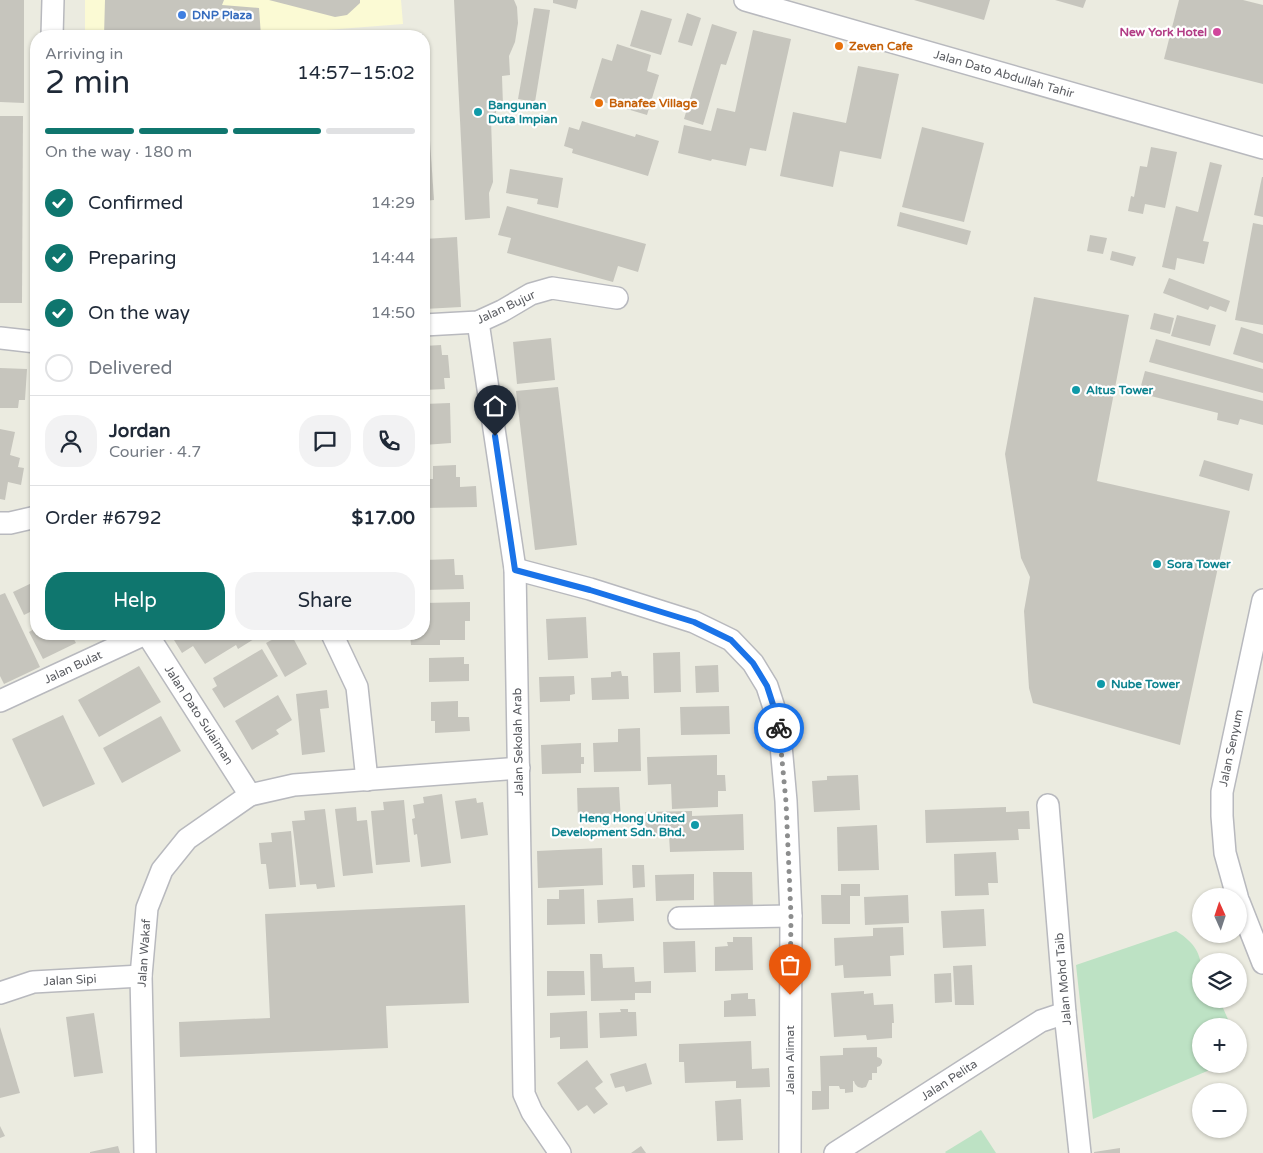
<!DOCTYPE html>
<meta charset="utf-8">
<style>
body{margin:0;font-family:"Varela Round",sans-serif;background:#f2f2f3;color:#1f2937;height:100vh;display:flex;flex-direction:column;font-size:19px;white-space:nowrap}
*{box-sizing:border-box;margin:0}
p{font-size:16px;color:#747a83}
.icon{flex:none;width:28px;height:28px;fill:none;stroke:currentColor;stroke-width:2;stroke-linecap:round;stroke-linejoin:round}
.map{position:relative;flex:1;overflow:hidden}
.sheet{position:absolute;left:30px;top:30px;width:400px;height:610px;display:flex;flex-direction:column;background:#fff;border-radius:20px;box-shadow:0 1px 4px #0004}
.sheet>*{flex:none}
.needle{width:32px;rotate:357deg}
.buttons{position:absolute;left:1192px;top:888px;display:grid;gap:10px}
.buttons a{display:grid;place-items:center;width:55px;height:55px;border-radius:50%;background:#fff;box-shadow:0 1px 4px #0004;font-size:25px}
.pin{position:absolute;display:grid;place-items:center;width:42px;height:42px;color:#fff;margin:-51px -21px;border-radius:50% 50% 50% 0;rotate:-45deg;box-shadow:0 0 5px #0007}
.pin .icon{rotate:45deg}
.courier{position:absolute;display:grid;place-items:center;width:50px;height:50px;margin:-25px;border:4px solid #1a73e8;border-radius:50%;background:#fff;color:#222;box-shadow:0 1px 6px #0007}
.headline em{font-style:normal;font-weight:600}
.headline div{display:flex;flex-direction:column-reverse}
.headline{display:flex;align-items:center;justify-content:space-between;height:85px;padding:0 15px}
h1{font-size:32px;font-weight:600;line-height:38px}
.bar{display:grid;grid-template-columns:repeat(4,1fr);gap:8px 5px;align-content:center;height:60px;padding:0 15px}
.bar i{height:6px;border-radius:4px;background:#e0e1e3}
.bar .selected{background:#0f766e}
.bar p{grid-column:span 4}
.line{display:flex;align-items:center;gap:12px;padding:0 15px;border-top:1px solid #e0e1e3}
.line div{flex:1}
.round{display:grid;place-items:center;flex:none;width:52px;height:52px;border-radius:20px;background:#f2f2f3}
ol{padding:0 15px;list-style:none}
li{display:flex;align-items:center;gap:15px;height:55px}
li p{margin-inline-start:auto}
li .icon{padding:5px;border-radius:50%;background:#0f766e;color:#fff;stroke-width:4}
li:last-child{color:#747a83}
li i{width:28px;height:28px;border:2px solid #e0e1e3;border-radius:50%}
.button{display:flex;gap:10px;margin-top:auto;padding:10px 15px}
.button a{flex:1;height:58px;border-radius:20px;background:#0f766e;color:#fff;font-size:20px;font-weight:600;line-height:58px;text-align:center}
.button a+a{background:#f2f2f3;color:#1f2937}
.map>svg:first-child{display:block}
.commercial{fill:#fbfad4}
.green{fill:#bde2c4}
.building{fill:#c6c5bd}
.lines{fill:none;stroke-linecap:round;stroke-linejoin:round}
.minor-casing{stroke:#b8b9be;stroke-width:24}
.minor{stroke:#fff;stroke-width:21}
.done{stroke:#8c8d8d;stroke-width:5;stroke-dasharray:0 9}
.route{stroke:#1a73e8;stroke-width:6}
.shop-dot{fill:#3f7fe0;stroke:#fff;stroke-width:2}
.hotel-dot{fill:#d1479c;stroke:#fff;stroke-width:2}
.food-dot{fill:#e8710a;stroke:#fff;stroke-width:2}
.culture-dot{fill:#0f9aa8;stroke:#fff;stroke-width:2}
.labels{text-anchor:middle;stroke-width:4.5;stroke-linejoin:round;paint-order:stroke}
.shop-label{font-size:12px;font-weight:bold;fill:#366cbe;stroke:#fff;text-anchor:start}
.hotel-label{font-size:12px;font-weight:bold;fill:#b23c85;stroke:#fff;text-anchor:end}
.food-label{font-size:12px;font-weight:bold;fill:#c56008;stroke:#fff;text-anchor:start}
.street-label{font-size:12px;fill:#595b60;stroke:#fff}
.culture-label{font-size:12px;font-weight:bold;fill:#0d838f;stroke:#fff;text-anchor:start}
</style>
<div class="map">
<svg width="1263" height="1153" viewBox="0 0 1263 1153">
<rect width="100%" height="100%" fill="#ebebe0"/>
<path class="commercial" d="M85,0H401L403,24L275,34V36H85Z"/>
<g class="green">
<path d="M1176,931C1207,950 1201,967 1201,999H1219L1231,1026H1201V1064H1224L1093,1119L1076,965Z"/>
<path d="M981,1130L996,1153H946L945,1152Z"/>
</g>
<g class="building">
<path d="M0,0H24V103L0,102Z"/>
<path d="M105,0H224L222,5L259,8L261,36H104Z"/>
<path d="M269,0H360V3L347,15L335,17Z"/>
<path d="M454,0H514L517,7L518,23L515,42L509,56L510,75L502,76L503,106H496V119H491L493,182L489,193L490,218L465,220Z"/>
<path d="M553,0H578L576,9L553,3Z"/>
<path d="M914,0H990L984,20Z"/>
<path d="M1055,0H1086L1083,8Z"/>
<path d="M1179,0H1243L1263,5V84L1164,59Z"/>
<path d="M534,8L550,10L535,102L518,99Z"/>
<path d="M641,10L672,19L661,55L630,46Z"/>
<path d="M687,13L701,18L692,46L678,42Z"/>
<path d="M712,24L737,32L726,65L721,64L703,125L684,119Z"/>
<path d="M753,30L791,39L766,151L750,148L746,166L712,159L711,161L678,153L684,125L711,131L717,108L735,112Z"/>
<path d="M423,34V36H408V35Z"/>
<path d="M617,44L651,55L647,71L659,75L647,115L590,98L602,58L612,61Z"/>
<path d="M858,66L899,74L881,159L840,151L833,187L780,176L793,112L846,123Z"/>
<path d="M424,68H425L434,200L424,201Z"/>
<path d="M0,116H23L22,303H0Z"/>
<path d="M582,121L635,137L636,134L659,141L648,176L572,153L573,149L564,146L569,127L579,130Z"/>
<path d="M922,127L984,143L964,222L902,207Z"/>
<path d="M1151,147L1177,152L1165,208L1145,204L1143,214L1128,211L1131,196L1134,197L1140,166L1147,167Z"/>
<path d="M1210,162L1222,165L1203,241L1209,242L1204,264L1177,258L1175,270L1162,267L1176,206L1198,212Z"/>
<path d="M510,169L563,178L558,208L537,204L538,199L506,193Z"/>
<path d="M1262,177H1263V217L1254,215Z"/>
<path d="M507,206L646,244L638,272L618,266L613,282L507,253L511,238L498,235Z"/>
<path d="M900,212L971,231L967,245L897,226Z"/>
<path d="M1253,223L1263,225V325L1235,320Z"/>
<path d="M1090,235L1107,238L1103,254L1087,251Z"/>
<path d="M457,237L461,307L424,309V239Z"/>
<path d="M1112,251L1136,257L1133,266L1110,260Z"/>
<path d="M1169,278L1230,301L1226,312L1210,306L1208,310L1163,293Z"/>
<path d="M1034,297L1129,315L1097,481L1230,511L1180,745L1033,703L1029,688L1024,611L1030,577L1021,558L1005,454Z"/>
<path d="M1154,313L1174,318L1170,334L1150,329Z"/>
<path d="M1177,315L1216,325L1210,346L1171,336Z"/>
<path d="M1241,327L1263,334V363L1233,354Z"/>
<path d="M551,338L555,380L517,384L513,342Z"/>
<path d="M1156,339L1263,369V393L1149,362Z"/>
<path d="M441,345L442,355H448L450,378H444L445,389L424,390V346Z"/>
<path d="M0,368L27,369L25,400H19L18,408H0Z"/>
<path d="M1145,371L1263,401V425L1240,419L1238,425L1217,420L1218,413L1139,393Z"/>
<path d="M558,387L577,545L535,550L516,391Z"/>
<path d="M450,403L451,443L424,445V404Z"/>
<path d="M0,429L15,432L10,455L20,458L18,467L24,468L21,485L8,482L5,500L0,499Z"/>
<path d="M1204,460L1253,474L1249,491L1199,476Z"/>
<path d="M456,465V477H460V487L476,486L477,507L424,508V478L427,477L426,479H433V466Z"/>
<path d="M454,559L455,575H463L464,589L424,590V560Z"/>
<path d="M36,581V602L34,603L36,609L24,615L13,592Z"/>
<path d="M5,593L40,667L4,684L0,676V595Z"/>
<path d="M470,602V621H465V640H440V645H411L410,634H424V603Z"/>
<path d="M586,617L588,658L548,660L546,619Z"/>
<path d="M36,628V634H71L76,643L43,659L29,632Z"/>
<path d="M184,634H258L259,636L238,649L236,645L205,664L193,646L182,653L174,640Z"/>
<path d="M283,634H291L307,664L285,677L266,643Z"/>
<path d="M262,649L278,676L224,708L212,689L217,686L213,678Z"/>
<path d="M680,652L681,692L654,693L653,653Z"/>
<path d="M464,657V664H469V681L429,682V658Z"/>
<path d="M718,665L719,692L696,693L695,666Z"/>
<path d="M139,666L161,702L99,737L78,700Z"/>
<path d="M621,671L622,676H628L629,699L592,700L591,678L611,677V672Z"/>
<path d="M574,676L575,694L570,695V701L540,702L539,677Z"/>
<path d="M327,690L329,708L320,709L325,752L302,755L296,694Z"/>
<path d="M278,695L292,720L276,730L279,734L252,750L235,721Z"/>
<path d="M458,701V717H469L470,731L435,733V721H431V702Z"/>
<path d="M729,706L730,734L681,735L680,707Z"/>
<path d="M63,715L95,784L43,807L12,739Z"/>
<path d="M161,716L181,751L122,783L103,748Z"/>
<path d="M640,728L641,771L594,772L593,743L618,742V729Z"/>
<path d="M581,743V757H584V764H581V773L542,774L541,745Z"/>
<path d="M717,755V775H725L726,791H718V807L672,809L671,784L648,785L647,757Z"/>
<path d="M858,775L860,810L814,812L812,781L827,780V776Z"/>
<path d="M619,787L621,821L578,823L577,788Z"/>
<path d="M442,794L451,863L421,867L417,834L414,835L412,819L415,818L413,805L424,803L423,797Z"/>
<path d="M476,798L477,803L483,802L488,835L461,839L455,801Z"/>
<path d="M404,800L410,862L376,865L371,811L384,810L383,802Z"/>
<path d="M356,807L357,821L367,820L373,873L343,876L335,809Z"/>
<path d="M1006,807V812L1029,811L1030,829H1018L1019,840L926,843L925,810Z"/>
<path d="M325,809L335,887L317,889L316,884L300,885L292,821L305,820L304,811Z"/>
<path d="M692,811V816L743,814L744,850L670,852L669,835L646,836L645,812Z"/>
<path d="M877,825L879,870L838,871L837,827Z"/>
<path d="M291,831L296,887L269,889L266,864H261L259,843L272,842L271,833Z"/>
<path d="M602,848L603,885L538,888L537,851Z"/>
<path d="M996,852L998,883H988L989,895L955,896L954,854Z"/>
<path d="M632,865H644L645,887L633,888Z"/>
<path d="M713,872H752L753,909L714,910Z"/>
<path d="M694,874V900L656,901L655,875Z"/>
<path d="M841,884H860V896H850V924H822L821,895H841Z"/>
<path d="M584,889L585,924L547,925V899H559V890Z"/>
<path d="M908,895L909,923L865,925L864,897Z"/>
<path d="M633,898L634,921L598,923L597,900Z"/>
<path d="M465,905L469,1003L386,1006L388,1048L180,1057L179,1022L270,1018L265,914Z"/>
<path d="M984,909L986,946L943,948L941,911Z"/>
<path d="M903,927L904,955L890,956L891,976L844,978L843,965L835,966L834,938L873,936V928Z"/>
<path d="M733,937H752L753,970L715,971V947L728,946L727,942H733Z"/>
<path d="M695,941L696,972L664,973L663,942Z"/>
<path d="M590,954H602L603,968L634,967L635,982L651,981V993H635V1000L591,1001Z"/>
<path d="M972,965L974,1005H955L953,966Z"/>
<path d="M547,971H584L585,995L547,996Z"/>
<path d="M951,973L952,1002L935,1003L934,974Z"/>
<path d="M864,991V994L873,993L874,1005L893,1004L894,1023H892V1038L867,1040L866,1035L834,1037L831,993Z"/>
<path d="M748,993V999H755L756,1016L724,1017V1001L731,1000V994Z"/>
<path d="M620,1009H628V1012H636L637,1036L600,1038L599,1013L621,1012Z"/>
<path d="M587,1011L588,1048L560,1049V1037L550,1038V1013Z"/>
<path d="M94,1013L103,1073L74,1077L66,1017Z"/>
<path d="M0,1027L20,1093L0,1098Z"/>
<path d="M751,1041L752,1069L769,1068L770,1087L736,1088V1081L685,1083L684,1062H679V1044Z"/>
<path d="M877,1047V1057L880,1058L882,1060V1063L880,1066L877,1067V1073H872V1080H869L866,1087L862,1088L858,1087L855,1084L854,1081H853V1092L845,1093V1089H840L839,1086H829V1109L812,1110V1091H821L820,1056L843,1055V1048Z"/>
<path d="M587,1060L603,1082L595,1088L608,1104L594,1114L587,1105L578,1111L557,1083Z"/>
<path d="M646,1063L652,1084L626,1092L624,1086L615,1088L610,1074Z"/>
<path d="M741,1099L743,1140L717,1141L715,1101Z"/>
<path d="M0,1126L5,1136L0,1138Z"/>
<path d="M118,1146L120,1153H90V1152Z"/>
<path d="M641,1146L646,1153H631Z"/>
<path d="M1120,1148V1153H1094V1152Z"/>
</g>
<g class="lines">
<defs>
<g id="minor">
<path d="M745,0L1263,148"/>
<path d="M52,36L53,0"/>
<path d="M478,322L515,569L524,1094L532,1112L560,1153"/>
<path d="M424,325L478,322L502,311L531,294L552,288L617,298"/>
<path d="M0,338L36,342"/>
<path d="M0,523H10L36,517"/>
<path d="M515,569L590,589L694,622L731,640L753,663L767,686L779,723L786,801L791,916L790,1153"/>
<path d="M147,634L250,795"/>
<path d="M332,634L357,687L367,780"/>
<path d="M0,701L145,634"/>
<path d="M1048,805L1065,1013L1080,1153"/>
<path d="M1237,896L1225,853L1222,816V792L1263,600"/>
<path d="M1239,902L1263,963"/>
<path d="M679,918L791,916"/>
<path d="M0,993L33,982L141,976"/>
<path d="M145,1153L141,976L147,908L162,870L187,839L250,795L294,785L519,768"/>
<path d="M835,1153L1041,1021L1065,1013"/>
</g>
</defs>
<use href="#minor" class="minor-casing"/>
<use href="#minor" class="minor"/>
</g>
<g class="lines">
<path class="done" d="M779,728L786,802L791,916L790,995"/>
<path class="route" d="M495,436L515,570L590,590L694,622L731,640L753,663L767,686L779,723V728"/>
</g>
<circle class="shop-dot" cx="182" cy="15" r="5"/>
<circle class="hotel-dot" cx="1217" cy="32" r="5"/>
<g class="food-dot">
<circle cx="839" cy="46" r="5"/>
<circle cx="599" cy="103" r="5"/>
</g>
<g class="culture-dot">
<circle cx="478" cy="112" r="5"/>
<circle cx="1076" cy="390" r="5"/>
<circle cx="1157" cy="564" r="5"/>
<circle cx="1101" cy="684" r="5"/>
<circle cx="695" cy="825" r="5"/>
</g>
<g class="labels">
<g class="shop-label">
<text x="192" y="19">DNP Plaza</text>
</g>
<g class="hotel-label">
<text x="1207" y="36">New York Hotel</text>
</g>
<g class="food-label">
<text x="849" y="50">Zeven Cafe</text>
<text x="609" y="107">Banafee Village</text>
</g>
<g class="street-label">
<text transform="translate(1004 74) rotate(16)" y="4">Jalan Dato Abdullah Tahir</text>
<text transform="translate(506 307) rotate(-25)" y="4">Jalan Bujur</text>
<text transform="translate(73 667) rotate(-25)" y="4">Jalan Bulat</text>
<text transform="translate(199 715) rotate(57)" y="4">Jalan Dato Sulaiman</text>
<text transform="translate(518 742) rotate(-91)" y="4">Jalan Sekolah Arab</text>
<text transform="translate(1231 748) rotate(-78)" y="4">Jalan Senyum</text>
<text transform="translate(144 953) rotate(-86)" y="4">Jalan Wakaf</text>
<text transform="translate(1063 979) rotate(-95)" y="4">Jalan Mohd Taib</text>
<text transform="translate(70 980) rotate(-3)" y="4">Jalan Sipi</text>
<text transform="translate(790 1060) rotate(-90)" y="4">Jalan Alimat</text>
<text transform="translate(949 1080) rotate(-33)" y="4">Jalan Pelita</text>
</g>
<g class="culture-label">
<text x="488" y="109">Bangunan<tspan x="488" dy="14">Duta Impian</tspan></text>
<text x="1086" y="394">Altus Tower</text>
<text x="1167" y="568">Sora Tower</text>
<text x="1111" y="688">Nube Tower</text>
<text x="685" y="822" text-anchor="end">Heng Hong United<tspan x="685" dy="14">Development Sdn. Bhd.</tspan></text>
</g>
</g>
</svg>
<div class="buttons">
<a><svg class="needle" viewBox="-14 -14 28 28"><path d="M0-13l5 13h-10z" fill="#e53935"/><path d="M0 13l5-13h-10z" fill="#747a83"/></svg></a>
<a><svg class="icon" aria-label="layers" viewBox="0 0 24 24"><path d="M12 4l9 5-9 5-9-5zM3 14l9 5 9-5"/></svg></a>
<a>+</a>
<a>−</a>
</div>
<div class="pin" style="left:790px;top:995px;background:#ea580c"><svg class="icon" aria-label="bag" viewBox="0 0 24 24"><path d="M5 8h14l-1 12H6zM9 8a3 3 0 0 1 6 0"/></svg></div>
<div class="pin" style="left:495px;top:436px;background:#1f2937"><svg class="icon" aria-label="home" viewBox="0 0 24 24"><path d="M3 11l9-7 9 7M6 9v11h12V9"/></svg></div>
<div class="courier" style="left:779px;top:728px"><svg class="icon" aria-label="bike" viewBox="0 0 24 24"><circle cx="6" cy="16" r="4"/><circle cx="18" cy="16" r="4"/><path d="M6 16l4-8h5l3 8M10 8l3 8H6M13 5h3"/></svg></div>
<section class="sheet">
<div class="headline"><div><h1>2 min</h1><p>Arriving in</p></div><em>14:57–15:02</em></div>
<div class="bar"><i class="selected"></i><i class="selected"></i><i class="selected"></i><i></i><p>On the way · 180 m</p></div>
<ol>
<li><svg class="icon" aria-label="check" viewBox="0 0 24 24"><path d="M5 12l5 5 9-10"/></svg>Confirmed<p>14:29</p></li>
<li><svg class="icon" aria-label="check" viewBox="0 0 24 24"><path d="M5 12l5 5 9-10"/></svg>Preparing<p>14:44</p></li>
<li><svg class="icon" aria-label="check" viewBox="0 0 24 24"><path d="M5 12l5 5 9-10"/></svg>On the way<p>14:50</p></li>
<li><i></i>Delivered</li>
</ol>
<div class="line" style="height:90px"><a class="round"><svg class="icon" aria-label="person" viewBox="0 0 24 24"><circle cx="12" cy="8" r="4"/><path d="M4 21q1-7 8-7t8 7"/></svg></a><div><b>Jordan</b><p>Courier · 4.7</p></div><a class="round"><svg class="icon" aria-label="chat" viewBox="0 0 24 24"><path d="M4 5h16v11H9l-5 4z"/></svg></a><a class="round"><svg class="icon" aria-label="phone" viewBox="0 0 24 24"><path d="M5 4h4l2 5-3 2q2 4 5 5l2-3 5 2v4C11 20 4 13 5 4z"/></svg></a></div>
<div class="line" style="height:65px"><div>Order #6792</div><b>$17.00</b></div>
<div class="button"><a>Help</a><a>Share</a></div>
</section>
</div>
